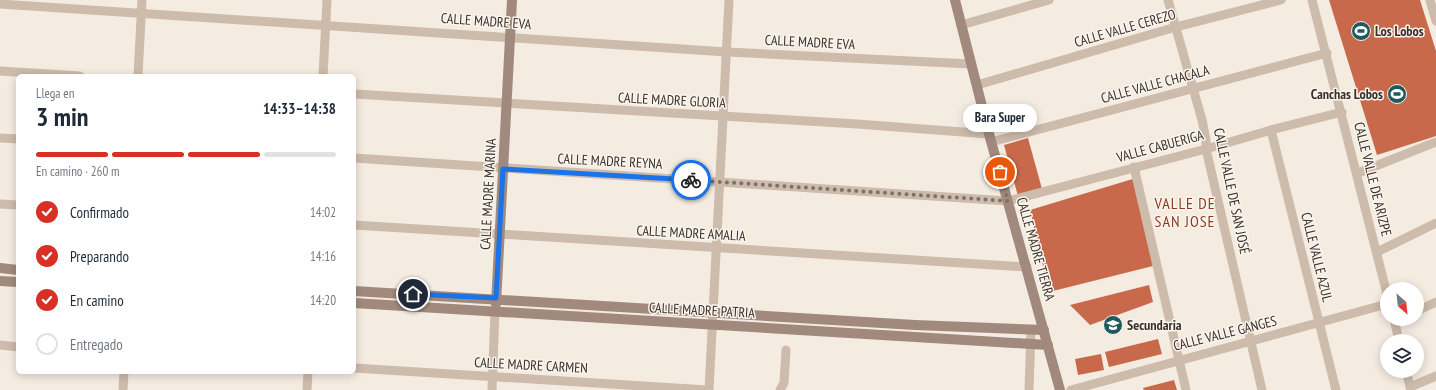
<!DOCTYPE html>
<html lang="es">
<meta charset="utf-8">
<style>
body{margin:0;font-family:"PT Sans Narrow",sans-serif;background:#f2f2f3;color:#1f2937;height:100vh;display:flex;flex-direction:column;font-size:15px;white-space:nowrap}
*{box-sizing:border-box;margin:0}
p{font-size:13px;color:#747a83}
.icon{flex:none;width:22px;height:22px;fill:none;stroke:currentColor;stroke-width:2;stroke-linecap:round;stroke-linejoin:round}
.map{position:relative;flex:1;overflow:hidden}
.details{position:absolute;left:16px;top:74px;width:340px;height:300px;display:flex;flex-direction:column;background:#fff;border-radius:6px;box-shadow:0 2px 10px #0003}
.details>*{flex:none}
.needle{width:26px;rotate:152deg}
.fabs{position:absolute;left:1380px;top:282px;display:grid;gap:8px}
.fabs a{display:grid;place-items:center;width:44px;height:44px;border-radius:50%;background:#fff;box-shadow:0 2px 10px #0003;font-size:20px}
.pin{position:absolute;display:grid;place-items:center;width:34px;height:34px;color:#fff;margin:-17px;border:2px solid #fff;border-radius:50%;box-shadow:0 1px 4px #0007}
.courier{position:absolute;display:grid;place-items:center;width:40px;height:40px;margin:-20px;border:3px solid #1a73e8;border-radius:50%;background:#fff;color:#222;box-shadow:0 1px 5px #0007}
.bubble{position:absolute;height:28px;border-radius:14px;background:#fff;box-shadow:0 2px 10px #0003;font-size:13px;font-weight:600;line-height:28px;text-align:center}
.overview em{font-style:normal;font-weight:600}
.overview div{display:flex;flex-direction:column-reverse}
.overview{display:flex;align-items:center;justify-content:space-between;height:68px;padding:0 20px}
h1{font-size:26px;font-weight:600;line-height:30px}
.bar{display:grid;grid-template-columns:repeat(4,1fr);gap:6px 4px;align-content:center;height:48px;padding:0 20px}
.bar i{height:5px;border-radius:3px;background:#e0e1e3}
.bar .selected{background:#d93025}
.bar p{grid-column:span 4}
ol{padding:0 20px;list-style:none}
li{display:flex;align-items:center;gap:12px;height:44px}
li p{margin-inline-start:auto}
li .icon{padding:4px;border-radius:50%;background:#d93025;color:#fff;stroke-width:4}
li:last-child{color:#747a83}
li i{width:22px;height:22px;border:2px solid #e0e1e3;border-radius:50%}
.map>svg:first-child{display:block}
.building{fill:#c8694b}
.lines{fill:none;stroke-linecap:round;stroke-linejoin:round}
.street{stroke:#cdbbac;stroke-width:9}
.secondary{stroke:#a18a7d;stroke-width:10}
.done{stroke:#7c716b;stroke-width:4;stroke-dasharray:0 7.2}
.route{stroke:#1a73e8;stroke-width:5}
.labels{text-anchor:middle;stroke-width:3;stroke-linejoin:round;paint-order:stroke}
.street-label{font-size:14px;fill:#3b302b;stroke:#fbf5ee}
.poi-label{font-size:14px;font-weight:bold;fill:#3b302b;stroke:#fbf5ee;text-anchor:start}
.quarter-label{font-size:16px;letter-spacing:1px;fill:#8c3b22;stroke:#fbf5ee}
</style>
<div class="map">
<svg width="1436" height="390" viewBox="0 0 1436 390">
<rect width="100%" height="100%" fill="#f4ebe1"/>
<g class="building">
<path d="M1329,0H1420L1436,51V136L1377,155Z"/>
<path d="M1028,138L1042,189L1018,196L1004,145Z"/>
<path d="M1136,178L1153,266L1049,292L1030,210Z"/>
<path d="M1149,285L1153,302L1090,325L1070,305Z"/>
<path d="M1158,339L1162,354L1109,367L1105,352Z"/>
<path d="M1101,354L1104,370L1078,375L1075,359Z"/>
<path d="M1174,380L1177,390H1144L1143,388Z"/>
</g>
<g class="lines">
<g class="street">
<path d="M1168,0L1202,120L1206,140V149L1262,390"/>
<path d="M1312,0L1387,294"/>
<path d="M1430,0L1436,21"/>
<path d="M0,4L727,52L971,64"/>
<path d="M961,25L1049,0"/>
<path d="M0,71L80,76"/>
<path d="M138,76L142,0"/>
<path d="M323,76L327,0"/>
<path d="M977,85L1176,27L1281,0"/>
<path d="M354,94L857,124L989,134"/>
<path d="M1271,130L1336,390"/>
<path d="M0,138L18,139"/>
<path d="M991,142L1327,53"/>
<path d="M354,158L1008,201L1206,149L1271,130L1342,112"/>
<path d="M1134,167L1186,390"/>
<path d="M1358,173L1436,142"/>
<path d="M0,204L18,205"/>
<path d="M354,225L1027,267"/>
<path d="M1377,252L1436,223"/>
<path d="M1417,311L1436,302"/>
<path d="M1394,319L1399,341"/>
<path d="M0,345L18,347"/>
<path d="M354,368L707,390"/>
<path d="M1406,371L1411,390"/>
<path d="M1410,387L1436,376"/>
<path d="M123,390L124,372"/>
<path d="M307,390L308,372"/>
<path d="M492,390L495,312"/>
<path d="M709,390L729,0"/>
<path d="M780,390L784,383L786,350"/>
<path d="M1029,390L1031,330"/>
<path d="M1071,390L1387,304"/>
</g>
<g class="secondary">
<path d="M955,0L989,134L1060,390"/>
<path d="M0,268L18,270"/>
<path d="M0,281L18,282"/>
<path d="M354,291L915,325L1044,330"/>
<path d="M354,303L1048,345"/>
<path d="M496,304L512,0"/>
</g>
</g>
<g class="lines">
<path class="done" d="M691,180L1008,201L1000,172"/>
<path class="route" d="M413,294L496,298L503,169L691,180"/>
</g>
<defs>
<symbol id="stadium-disc" viewBox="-11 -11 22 22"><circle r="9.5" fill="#1f5a5e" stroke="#fbf5ee"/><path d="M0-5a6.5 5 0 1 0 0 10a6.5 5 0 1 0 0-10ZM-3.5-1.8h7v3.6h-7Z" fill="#fff"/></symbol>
<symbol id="school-disc" viewBox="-11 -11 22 22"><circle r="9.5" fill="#1f5a5e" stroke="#fbf5ee"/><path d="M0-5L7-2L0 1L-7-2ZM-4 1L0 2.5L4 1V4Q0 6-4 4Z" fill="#fff"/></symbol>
</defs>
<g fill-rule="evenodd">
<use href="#stadium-disc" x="1350" y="20" width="22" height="22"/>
<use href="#stadium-disc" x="1386" y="83" width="22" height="22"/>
<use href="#school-disc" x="1102" y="314" width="22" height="22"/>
</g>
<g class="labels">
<g class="street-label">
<text transform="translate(486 21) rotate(4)" y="5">CALLE MADRE EVA</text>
<text transform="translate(1125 28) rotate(-16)" y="5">CALLE VALLE CEREZO</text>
<text transform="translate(810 42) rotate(3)" y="5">CALLE MADRE EVA</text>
<text transform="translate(1155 84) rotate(-15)" y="5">CALLE VALLE CHACALA</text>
<text transform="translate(672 100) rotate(3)" y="5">CALLE MADRE GLORIA</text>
<text transform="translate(1160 146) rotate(-15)" y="5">VALLE CABUERIGA</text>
<text transform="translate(610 161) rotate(3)" y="5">CALLE MADRE REYNA</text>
<text transform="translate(1373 179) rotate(76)" y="5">CALLE VALLE DE ARIZPE</text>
<text transform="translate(1232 191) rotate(78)" y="5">CALLE VALLE DE SAN JOSÉ</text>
<text transform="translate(488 194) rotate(-87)" y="5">CALLE MADRE MARINA</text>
<text transform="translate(691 233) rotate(3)" y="5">CALLE MADRE AMALIA</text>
<text transform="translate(1036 249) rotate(74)" y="5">CALLE MADRE TIERRA</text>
<text transform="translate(1317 257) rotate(76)" y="5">CALLE VALLE AZUL</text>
<text transform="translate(702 310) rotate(3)" y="5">CALLE MADRE PATRIA</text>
<text transform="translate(1225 333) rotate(-14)" y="5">CALLE VALLE GANGES</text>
<text transform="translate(531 365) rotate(3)" y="5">CALLE MADRE CARMEN</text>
</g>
<g class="poi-label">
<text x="1375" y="36">Los Lobos</text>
<text x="1383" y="99" text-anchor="end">Canchas Lobos</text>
<text x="1127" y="330">Secundaria</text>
</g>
<g class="quarter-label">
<text x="1185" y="209">VALLE DE<tspan x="1185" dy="18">SAN JOSE</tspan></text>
</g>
</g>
</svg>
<div class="fabs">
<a><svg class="needle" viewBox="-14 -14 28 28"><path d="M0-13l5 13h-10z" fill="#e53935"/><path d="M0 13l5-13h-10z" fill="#747a83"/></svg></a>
<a><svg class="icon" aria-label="layers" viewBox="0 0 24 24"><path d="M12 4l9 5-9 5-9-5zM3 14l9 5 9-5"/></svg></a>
</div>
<div class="pin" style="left:1000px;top:172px;background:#ea580c"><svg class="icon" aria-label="bag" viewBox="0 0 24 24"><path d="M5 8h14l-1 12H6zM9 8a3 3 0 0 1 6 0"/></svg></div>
<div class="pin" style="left:413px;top:294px;background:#1f2937"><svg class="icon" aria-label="home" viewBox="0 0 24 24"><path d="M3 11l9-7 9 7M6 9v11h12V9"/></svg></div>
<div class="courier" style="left:691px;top:180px"><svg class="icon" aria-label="bike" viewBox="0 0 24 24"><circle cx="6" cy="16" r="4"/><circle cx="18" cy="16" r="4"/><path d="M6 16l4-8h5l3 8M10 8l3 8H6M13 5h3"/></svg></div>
<div class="bubble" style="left:963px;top:104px;width:74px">Bara Super</div>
<section class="details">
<div class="overview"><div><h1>3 min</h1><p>Llega en</p></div><em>14:33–14:38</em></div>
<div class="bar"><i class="selected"></i><i class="selected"></i><i class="selected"></i><i></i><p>En camino · 260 m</p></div>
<ol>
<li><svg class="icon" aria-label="check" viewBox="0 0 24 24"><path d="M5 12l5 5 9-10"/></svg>Confirmado<p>14:02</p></li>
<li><svg class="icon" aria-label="check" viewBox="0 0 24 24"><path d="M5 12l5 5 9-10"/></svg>Preparando<p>14:16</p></li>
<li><svg class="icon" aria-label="check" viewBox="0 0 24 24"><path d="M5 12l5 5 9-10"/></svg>En camino<p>14:20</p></li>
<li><i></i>Entregado</li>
</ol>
</section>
</div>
